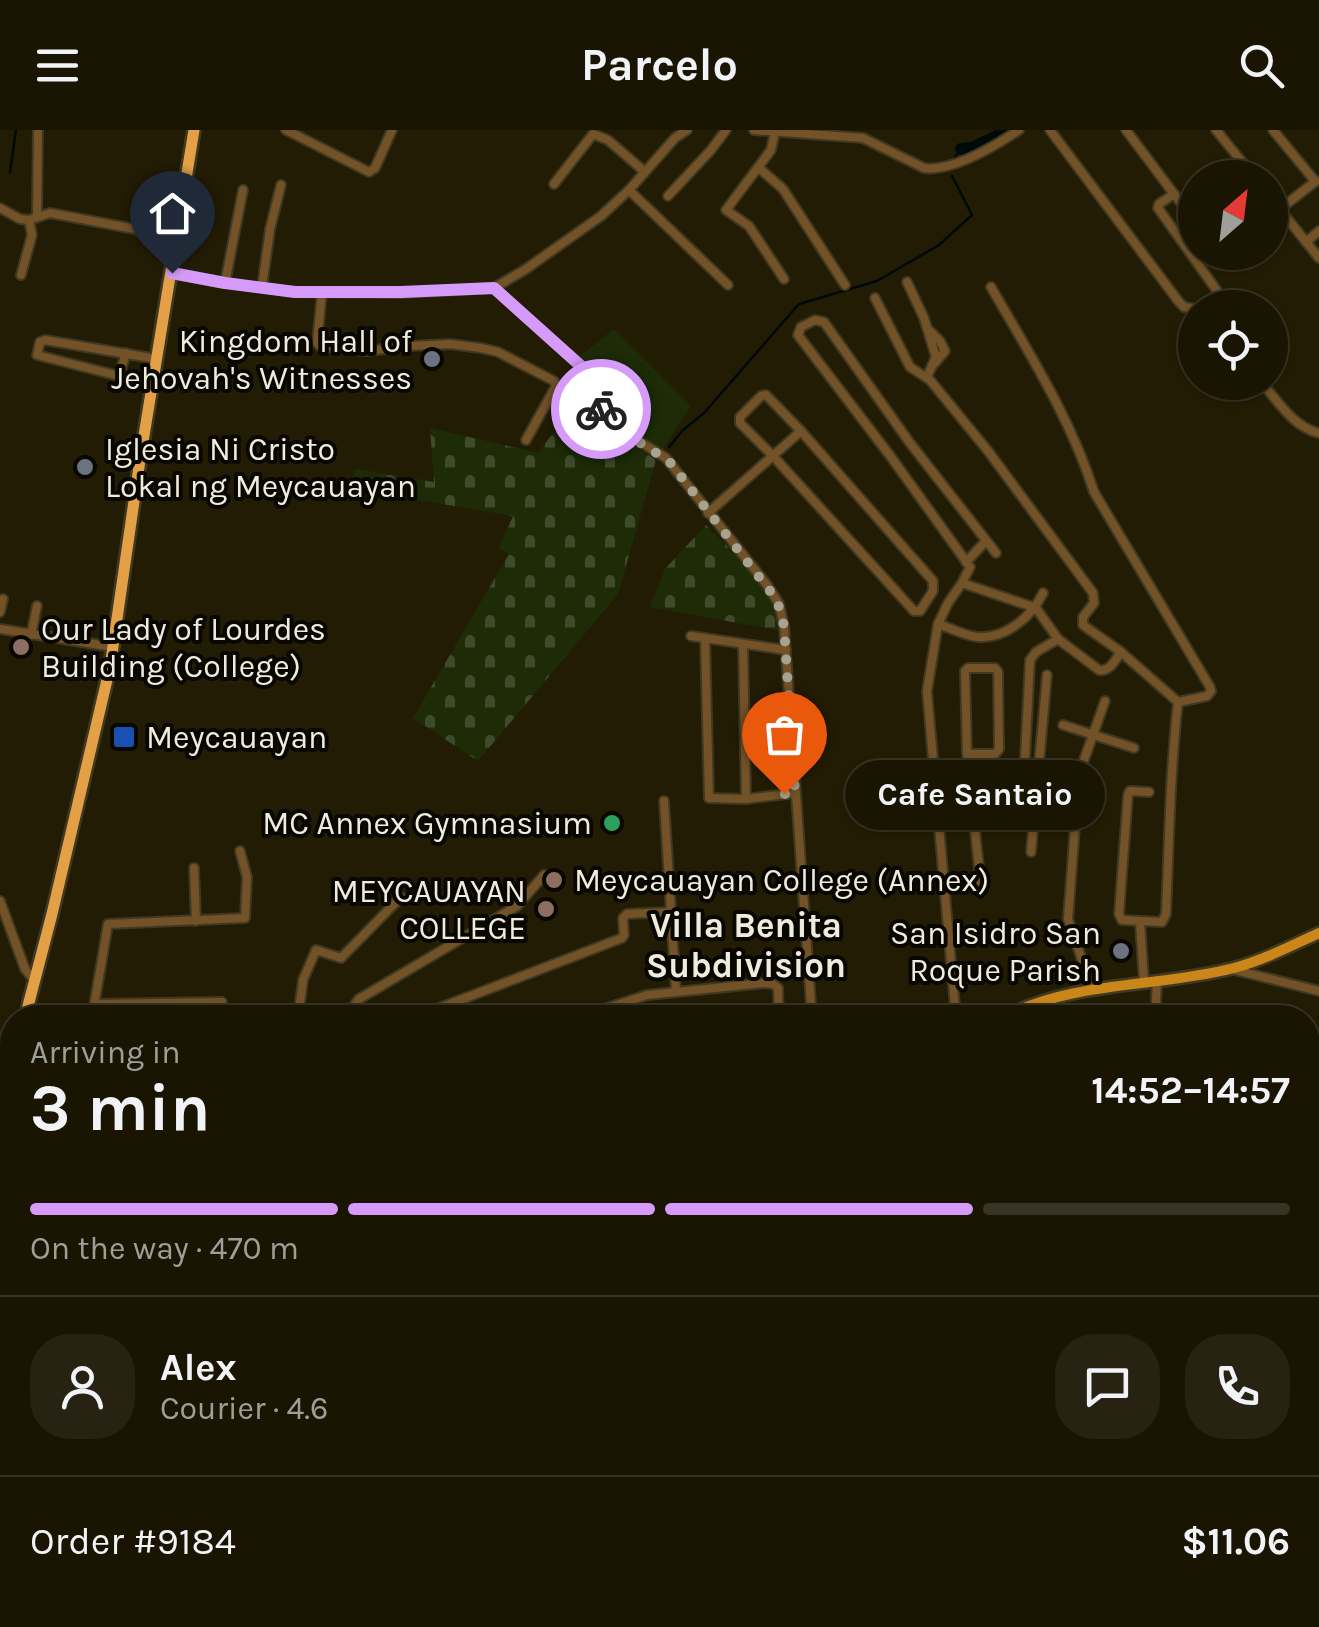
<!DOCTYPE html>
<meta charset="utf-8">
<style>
body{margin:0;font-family:Karla,sans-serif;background:#272212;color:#f1f3f6;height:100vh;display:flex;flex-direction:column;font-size:38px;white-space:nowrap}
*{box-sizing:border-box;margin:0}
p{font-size:32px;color:#9f9f9a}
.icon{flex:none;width:55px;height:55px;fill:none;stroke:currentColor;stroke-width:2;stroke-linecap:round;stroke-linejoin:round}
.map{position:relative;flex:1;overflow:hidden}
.side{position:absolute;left:0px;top:875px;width:1320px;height:622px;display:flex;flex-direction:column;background:#1a1503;border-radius:40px 40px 0 0;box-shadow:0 2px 8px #0004,0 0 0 2px #383425}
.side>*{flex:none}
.needle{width:65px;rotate:28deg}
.buttons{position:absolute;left:1178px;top:30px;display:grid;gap:20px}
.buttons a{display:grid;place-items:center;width:110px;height:110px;border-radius:50%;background:#1a1503;box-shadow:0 2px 8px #0004,0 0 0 2px #383425;font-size:50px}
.pin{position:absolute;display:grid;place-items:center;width:85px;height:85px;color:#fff;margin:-102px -42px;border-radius:50% 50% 50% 0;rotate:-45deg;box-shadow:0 0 10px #0007}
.pin .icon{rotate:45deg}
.courier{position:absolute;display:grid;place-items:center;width:100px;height:100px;margin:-50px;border:8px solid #d69bfa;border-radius:50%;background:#fff;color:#222;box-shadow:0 2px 12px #0007}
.bubble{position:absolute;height:70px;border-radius:35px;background:#1a1503;box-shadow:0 2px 8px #0004,0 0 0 2px #383425;font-size:32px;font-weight:700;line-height:70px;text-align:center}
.headline em{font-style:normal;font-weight:700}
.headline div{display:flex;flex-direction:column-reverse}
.headline{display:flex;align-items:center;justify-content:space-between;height:170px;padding:0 30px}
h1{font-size:65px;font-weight:700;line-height:75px}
.bar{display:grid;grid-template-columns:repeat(4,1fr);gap:15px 10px;align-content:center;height:120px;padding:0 30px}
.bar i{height:12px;border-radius:8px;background:#383425}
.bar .on{background:#d69bfa}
.bar p{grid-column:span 4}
.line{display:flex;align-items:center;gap:25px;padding:0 30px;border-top:2px solid #383425}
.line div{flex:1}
.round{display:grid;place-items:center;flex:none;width:105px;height:105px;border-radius:40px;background:#272212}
header{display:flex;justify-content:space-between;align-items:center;height:130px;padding:0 30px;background:#1a1503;font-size:45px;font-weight:700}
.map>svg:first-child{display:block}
.grass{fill:#1d2c07}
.cemetery{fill:url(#cemetery-stones)}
.water{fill:url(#water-waves)}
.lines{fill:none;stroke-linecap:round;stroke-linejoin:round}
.stream{stroke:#000909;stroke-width:2.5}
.river{stroke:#000909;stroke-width:12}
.minor-casing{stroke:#403922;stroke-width:12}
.major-casing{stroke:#403922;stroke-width:15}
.highway-casing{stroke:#403922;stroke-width:16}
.minor{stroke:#735227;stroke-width:8}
.major{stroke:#cb8619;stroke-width:10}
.highway{stroke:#e3a047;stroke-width:11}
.done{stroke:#a8a391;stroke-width:10;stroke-dasharray:0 18}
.route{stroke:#d69bfa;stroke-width:12}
.worship-dot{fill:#6b7280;stroke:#090701;stroke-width:4}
.education-dot{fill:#8d6e63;stroke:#090701;stroke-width:4}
.transit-dot{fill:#1a4fb4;stroke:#090701;stroke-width:4}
.leisure-dot{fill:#2e9e5b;stroke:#090701;stroke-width:4}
.labels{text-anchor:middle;stroke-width:8;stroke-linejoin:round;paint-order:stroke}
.poi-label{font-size:32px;fill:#f0ecdd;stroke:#090701;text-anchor:end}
.neighbourhood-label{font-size:35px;font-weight:bold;fill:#f0ecdd;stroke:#090701}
</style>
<header><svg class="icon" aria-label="menu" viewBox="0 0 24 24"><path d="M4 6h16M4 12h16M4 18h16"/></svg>Parcelo<svg class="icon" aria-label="search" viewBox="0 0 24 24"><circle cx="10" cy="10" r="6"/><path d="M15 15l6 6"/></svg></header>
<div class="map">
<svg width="1319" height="1497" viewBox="0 0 1319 1497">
<defs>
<pattern id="cemetery-stones" width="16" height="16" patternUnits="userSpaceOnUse" patternTransform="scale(2.5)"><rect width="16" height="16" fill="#1d2c07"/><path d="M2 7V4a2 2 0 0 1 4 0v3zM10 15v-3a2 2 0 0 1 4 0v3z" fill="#3e4b2b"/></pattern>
<pattern id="water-waves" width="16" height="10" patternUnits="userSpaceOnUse" patternTransform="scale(2.5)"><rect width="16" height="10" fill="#000909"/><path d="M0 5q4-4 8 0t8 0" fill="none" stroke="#262d2c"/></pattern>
</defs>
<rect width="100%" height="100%" fill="#231c04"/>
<path class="grass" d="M614,199L691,276L662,320L606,285L598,246L579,227Z"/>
<g class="cemetery">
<path d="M584,262L597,275L598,292L656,330L618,464L478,631L413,588L509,424L499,418L513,386L348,358L356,339L434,352L430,298L538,323Z"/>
<path d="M706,395C737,427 774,456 782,501L650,477L665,439Z"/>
</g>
<path class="water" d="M1319,1457V1492L1304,1497H1248L1262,1485H1308V1460Z"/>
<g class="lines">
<g class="stream">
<path d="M955,27L961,19"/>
<path d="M10,42L16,0"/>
<path d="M669,317L682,301L704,283L799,174L877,151L939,115L972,85L952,46"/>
<path d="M4,1497L12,1448"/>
</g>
<path class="river" d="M961,19L972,18L1010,0"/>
<defs>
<g id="minor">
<path d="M286,0L369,42L375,38L392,0"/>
<path d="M754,0L863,8L924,38C953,42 995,16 1019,0"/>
<path d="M1050,0L1179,172L1184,177L1195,179"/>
<path d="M1126,0L1174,64L1159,74L1158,78L1225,172"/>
<path d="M1216,0L1255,48"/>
<path d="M1273,0L1315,51"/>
<path d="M775,2L771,20L726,80L749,96L784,149"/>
<path d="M759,38L783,59L845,155"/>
<path d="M554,54L593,4L608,10L645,42"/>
<path d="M629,60L728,155"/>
<path d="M1174,64L1195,91"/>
<path d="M668,66L711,20L726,0"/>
<path d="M1270,67L1319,128"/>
<path d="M0,78L20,89L29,90L50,83L177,107"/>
<path d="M1280,79L1316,51"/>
<path d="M37,86L38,0"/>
<path d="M1306,112L1319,101"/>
<path d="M1219,122V123"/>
<path d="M171,143L225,153L295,162L401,163L494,158L526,139L601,86L629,60L675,8L687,0"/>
<path d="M21,145L32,105L29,90"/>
<path d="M907,152L924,188L936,227L927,247"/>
<path d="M225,153L243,60"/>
<path d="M262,157L270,99L281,55"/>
<path d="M494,158L592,246L604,289L666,328L767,455L779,474L784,496L812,888"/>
<path d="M322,162L317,213L320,216L366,221L409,216L450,214L481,218L498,222L554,251L556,256L526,310"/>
<path d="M875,168L910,237L930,250L988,321L1093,463L1094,473L1083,487V495L1121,522L1178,572L1207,566L1211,561L1210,557L1094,362C1071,289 1029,223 991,157"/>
<path d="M931,202L940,211L945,221L935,233"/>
<path d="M126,223L119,246L37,225L40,212L45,210L157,229"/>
<path d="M1261,252C1278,271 1293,297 1319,303"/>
<path d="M766,265L801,301L933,451V461L920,481H914L773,326L740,293V287L761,266Z"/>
<path d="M708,383L801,301"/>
<path d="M966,432L986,411"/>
<path d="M962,453L970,437L891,327L798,205L801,197L815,190L824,192L910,313L996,423"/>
<path d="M0,482L3,469"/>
<path d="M938,494C950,498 965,506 978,507C1006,509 1032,486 1043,463"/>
<path d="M0,499L113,517"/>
<path d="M31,505L37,476"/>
<path d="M691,506L786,520"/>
<path d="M705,508L709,668L746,669L795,663"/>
<path d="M743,515L746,669"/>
<path d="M1063,595L1134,618"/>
<path d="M967,624H995L999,619L998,542L995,538H968L965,541L967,624L981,757"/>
<path d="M1024,648L1030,530L1036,522L1058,509"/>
<path d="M1149,662L1130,661L1128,665L1119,784L1122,790L1162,792L1166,784C1169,713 1170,643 1178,572"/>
<path d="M664,671L676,861"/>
<path d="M974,685L1012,682L1076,689"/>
<path d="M1031,722L1047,545"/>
<path d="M194,738L196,791"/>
<path d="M0,771L25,839L34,850"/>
<path d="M1140,792L1144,852"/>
<path d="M1235,840L1319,861"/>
<path d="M1157,850L1156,871L1160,888"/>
<path d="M1092,859L1068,789L1079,644L1105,571"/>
<path d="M95,874L222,872"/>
<path d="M92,888L108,794L245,788L247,747L240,721"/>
<path d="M298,888L303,850L316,820L341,828L401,767"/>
<path d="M350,888L353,877L359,869L517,776L544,745"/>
<path d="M413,888L622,808L624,805L623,788L627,784L672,782"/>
<path d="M577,888L647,865L765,853L773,854L778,858L779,888"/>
<path d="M626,888L629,872"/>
<path d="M878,888L955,882"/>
<path d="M956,888L927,561L938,494L948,473L962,453L1036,478L1058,509L1099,540C1110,542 1115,530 1121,522"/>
<path d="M1308,915L1319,920"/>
<path d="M1308,1003L1319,1023"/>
<path d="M1308,1140L1319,1127"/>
<path d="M0,1171L12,1176"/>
<path d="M1308,1250L1319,1261"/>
<path d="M1166,1485L1193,1491"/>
<path d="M1289,1485L1298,1497"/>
<path d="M1149,1497L1151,1485"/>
</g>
<path id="major" d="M1002,888C1074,850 1156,858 1234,838C1263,830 1291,816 1319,803"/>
<g id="highway">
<path d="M28,888V876L52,784L110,537L140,330L194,0"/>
<path d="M0,967L12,916"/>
<path d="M0,1001L12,952"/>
</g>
</defs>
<use href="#minor" class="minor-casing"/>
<use href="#major" class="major-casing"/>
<use href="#highway" class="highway-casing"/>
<use href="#minor" class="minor"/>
<use href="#major" class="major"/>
<use href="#highway" class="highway"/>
</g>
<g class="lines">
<path class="done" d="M601,279L607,292L669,331L777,470L784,496L795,663L784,664"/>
<path class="route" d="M172,143L225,153L295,162H401L494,158L592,246L601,279"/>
</g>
<g class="worship-dot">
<circle cx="432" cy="229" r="10"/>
<circle cx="85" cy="337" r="10"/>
<circle cx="1121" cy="821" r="10"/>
</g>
<g class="education-dot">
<circle cx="21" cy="517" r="10"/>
<circle cx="554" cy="750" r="10"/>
<circle cx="546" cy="779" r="10"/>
</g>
<rect class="transit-dot" x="112" y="595" width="24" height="24" rx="5"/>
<circle class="leisure-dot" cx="612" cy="693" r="10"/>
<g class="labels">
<g class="poi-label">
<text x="412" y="222">Kingdom Hall of<tspan x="412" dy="37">Jehovah's Witnesses</tspan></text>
<text x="105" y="330" text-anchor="start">Iglesia Ni Cristo<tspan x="105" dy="37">Lokal ng Meycauayan</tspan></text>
<text x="41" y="510" text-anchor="start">Our Lady of Lourdes<tspan x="41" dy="37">Building (College)</tspan></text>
<text x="146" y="618" text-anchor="start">Meycauayan</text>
<text x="592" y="704">MC Annex Gymnasium</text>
<text x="574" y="761" text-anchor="start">Meycauayan College (Annex)</text>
<text x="526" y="772">MEYCAUAYAN<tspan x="526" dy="37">COLLEGE</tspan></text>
<text x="1101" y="814">San Isidro San<tspan x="1101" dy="37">Roque Parish</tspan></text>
</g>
<g class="neighbourhood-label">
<text x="746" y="807">Villa Benita<tspan x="746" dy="40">Subdivision</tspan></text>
</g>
</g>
</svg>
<div class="buttons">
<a><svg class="needle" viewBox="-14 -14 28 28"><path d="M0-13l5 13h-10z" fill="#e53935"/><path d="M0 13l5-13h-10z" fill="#9f9f9a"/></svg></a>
<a><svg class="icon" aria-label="locate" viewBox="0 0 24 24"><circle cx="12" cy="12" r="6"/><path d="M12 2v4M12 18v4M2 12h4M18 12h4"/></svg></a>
</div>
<div class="pin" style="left:784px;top:664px;background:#ea580c"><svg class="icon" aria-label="bag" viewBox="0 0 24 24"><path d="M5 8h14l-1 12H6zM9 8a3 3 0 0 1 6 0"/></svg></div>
<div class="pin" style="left:172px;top:143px;background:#1f2937"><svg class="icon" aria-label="home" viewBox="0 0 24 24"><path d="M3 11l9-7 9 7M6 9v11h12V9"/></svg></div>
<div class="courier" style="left:601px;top:279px"><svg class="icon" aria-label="bike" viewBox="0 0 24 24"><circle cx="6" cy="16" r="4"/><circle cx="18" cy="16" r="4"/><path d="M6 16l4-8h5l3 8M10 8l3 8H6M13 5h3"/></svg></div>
<div class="bubble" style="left:845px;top:630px;width:260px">Cafe Santaio</div>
<section class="side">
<div class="headline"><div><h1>3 min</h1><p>Arriving in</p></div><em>14:52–14:57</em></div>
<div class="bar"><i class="on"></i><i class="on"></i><i class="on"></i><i></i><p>On the way · 470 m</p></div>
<div class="line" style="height:180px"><a class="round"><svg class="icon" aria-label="person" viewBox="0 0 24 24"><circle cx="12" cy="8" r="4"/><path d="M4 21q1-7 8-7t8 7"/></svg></a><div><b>Alex</b><p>Courier · 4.6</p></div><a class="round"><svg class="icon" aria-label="chat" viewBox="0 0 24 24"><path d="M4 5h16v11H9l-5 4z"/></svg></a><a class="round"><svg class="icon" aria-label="phone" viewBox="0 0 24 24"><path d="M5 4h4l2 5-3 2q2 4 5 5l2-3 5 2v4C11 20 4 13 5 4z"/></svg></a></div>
<div class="line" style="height:130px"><div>Order #9184</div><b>$11.06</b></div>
</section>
</div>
